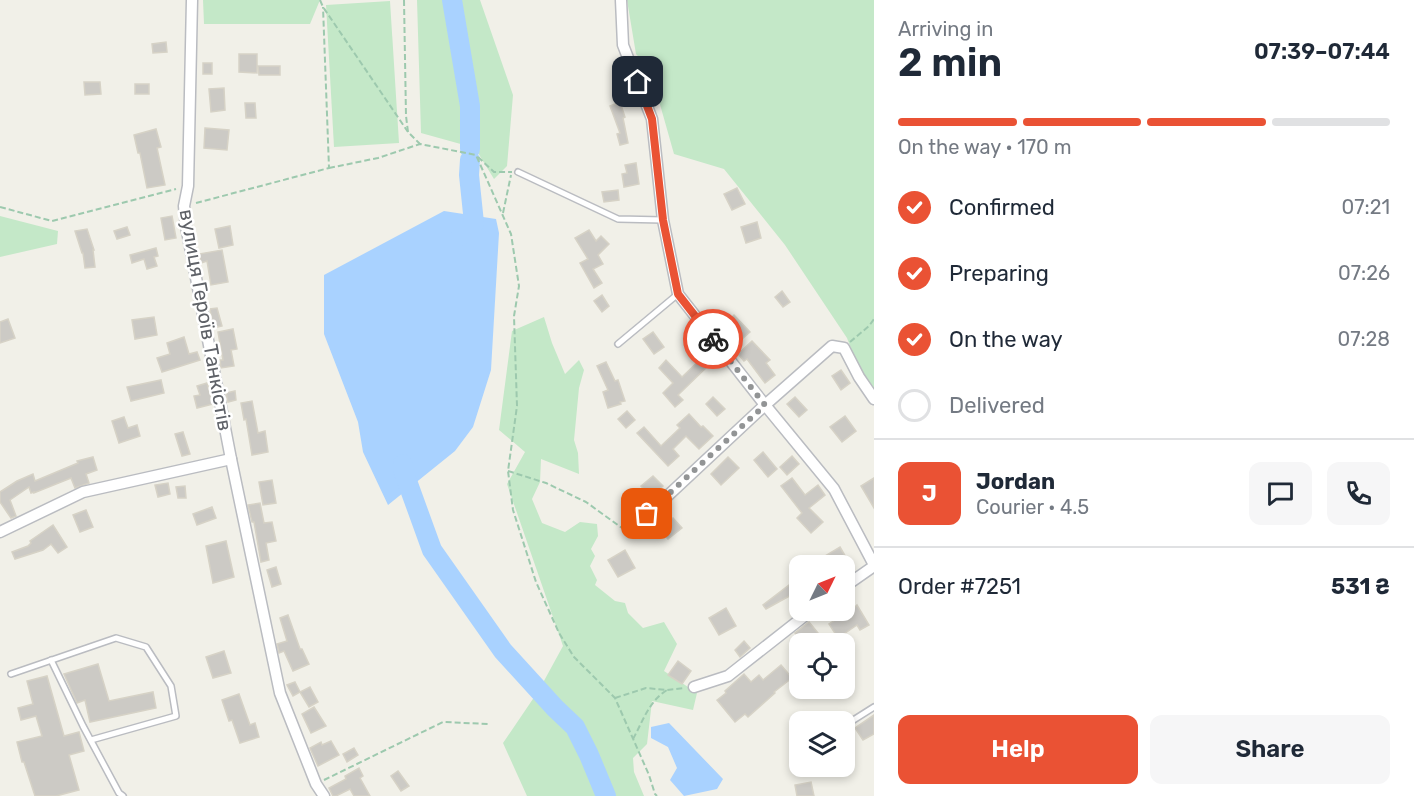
<!DOCTYPE html>
<meta charset="utf-8">
<style>
body{margin:0;font-family:Rubik,sans-serif;background:#f6f6f7;color:#1f2937;height:100vh;display:flex;flex-direction:column;font-size:22px;white-space:nowrap}
*{box-sizing:border-box;margin:0}
p{font-size:20px;color:#747a83}
.icon{flex:none;width:33px;height:33px;fill:none;stroke:currentColor;stroke-width:2;stroke-linecap:round;stroke-linejoin:round}
.map{position:relative;flex:1;overflow:hidden}
.side{display:flex;flex-direction:column;background:#fff;width:540px}
.side>*{flex:none}
.needle{width:39px;rotate:47deg}
.controls{position:absolute;left:789px;top:555px;display:grid;gap:12px}
.controls a{display:grid;place-items:center;width:66px;height:66px;border-radius:12px;background:#fff;box-shadow:0 3px 9px #0003;font-size:30px}
.pin{position:absolute;display:grid;place-items:center;width:51px;height:51px;color:#fff;margin:-26px;border-radius:12px;box-shadow:0 3px 9px #0006}
.courier{position:absolute;display:grid;place-items:center;width:60px;height:60px;margin:-30px;border:4px solid #ea5234;border-radius:50%;background:#fff;color:#222;box-shadow:0 2px 8px #0007}
.overview em{font-style:normal;font-weight:600}
.overview div{display:flex;flex-direction:column-reverse}
.overview{display:flex;align-items:center;justify-content:space-between;height:102px;padding:0 24px}
h1{font-size:39px;font-weight:600;line-height:45px}
.bar{display:grid;grid-template-columns:repeat(4,1fr);gap:9px 6px;align-content:center;height:72px;padding:0 24px}
.bar i{height:8px;border-radius:4px;background:#e0e1e3}
.bar .active{background:#ea5234}
.bar p{grid-column:span 4}
.line{display:flex;align-items:center;gap:15px;padding:0 24px;border-top:2px solid #e0e1e3}
.line div{flex:1}
.round{display:grid;place-items:center;flex:none;width:63px;height:63px;border-radius:12px;background:#f6f6f7}
ol{padding:0 24px;list-style:none}
li{display:flex;align-items:center;gap:18px;height:66px}
li p{margin-inline-start:auto}
li .icon{padding:6px;border-radius:50%;background:#ea5234;color:#fff;stroke-width:4}
li:last-child{color:#747a83}
li i{width:33px;height:33px;border:3px solid #e0e1e3;border-radius:50%}
.cta{display:flex;gap:12px;margin-top:auto;padding:12px 24px}
.cta a{flex:1;height:69px;border-radius:12px;background:#ea5234;color:#fff;font-size:24px;font-weight:600;line-height:69px;text-align:center}
.cta a+a{background:#f6f6f7;color:#1f2937}
main{display:flex;flex:1;min-height:0}
.map>svg:first-child{display:block}
.green{fill:#c4e8c8}
.water{fill:#a9d2ff}
.lines{fill:none;stroke-linecap:round;stroke-linejoin:round}
.river{stroke:#a9d2ff;stroke-width:20}
.building{fill:#cccac5;stroke:#d6d2c6;stroke-width:1.5}
.lane-casing{stroke:#babcc1;stroke-width:8}
.street-casing{stroke:#babcc1;stroke-width:13}
.path{stroke:#9dc9ae;stroke-width:2;stroke-dasharray:6 3;stroke-linecap:butt}
.lane{stroke:#fff;stroke-width:5}
.street{stroke:#fff;stroke-width:10}
.done{stroke:#929495;stroke-width:6;stroke-dasharray:0 10.8}
.route{stroke:#ea5234;stroke-width:8}
.labels{text-anchor:middle;stroke-width:5;stroke-linejoin:round;paint-order:stroke}
.street-label{font-size:20px;fill:#5f6268;stroke:#fff}
</style>
<main>
<div class="map">
<svg width="874" height="796" viewBox="0 0 874 796">
<rect width="100%" height="100%" fill="#f1f0e8"/>
<g class="green">
<path d="M203,0H320L310,24H204Z"/>
<path d="M417,0H480L513,95L507,166L494,179L475,148L421,133Z"/>
<path d="M627,0H874V398L866,388L847,338L785,245L724,169L674,154L650,69L636,54Z"/>
<path d="M390,1L399,143L334,147L326,5Z"/>
<path d="M0,216L58,231L57,244L0,257Z"/>
<path d="M544,317L552,343L565,374L579,360L584,370L579,388L574,440L578,453L579,474L541,459L540,482L532,499L542,523L565,532L580,522L597,524L598,536L591,549L595,556L590,566L597,580L595,585L615,601L625,603L628,613L643,628L664,622L677,644L664,671L697,693L693,710L652,701L647,744L633,758L634,772L644,796H527L503,743L539,690L563,646L507,484L525,452L499,430L512,331Z"/>
</g>
<g class="water">
<path d="M444,211L496,219L499,233L491,370L473,427L455,451L388,505L363,452L358,422L324,334V275Z"/>
<path d="M669,723L723,779L717,789L684,796L670,780L677,768L668,747L651,738V727Z"/>
</g>
<g class="lines">
<g class="river">
<path d="M452,0L470,106V149"/>
<path d="M461,236L474,223L469,175L470,160"/>
<path d="M403,464V470L432,550L503,651L555,708L575,727L589,755L606,796"/>
</g>
</g>
<g class="building">
<path d="M166,42L167,52L153,53L152,44Z"/>
<path d="M239,54H257V73L239,72Z"/>
<rect x="203" y="63" width="9" height="11"/>
<path d="M258,66H280V75H259Z"/>
<path d="M84,82H100L101,94L85,95Z"/>
<rect x="135" y="84" width="14" height="10"/>
<path d="M224,88L225,110L211,112L209,89Z"/>
<path d="M620,102L625,117L623,118L628,143L620,145L617,134L620,133L610,106Z"/>
<path d="M245,103H255L256,118H246Z"/>
<path d="M205,128L229,130L227,150L204,148Z"/>
<path d="M156,129L161,147L157,148L165,185L147,188L140,153H138L134,135Z"/>
<path d="M636,163L639,184L624,187L622,174L627,173L625,165Z"/>
<path d="M737,188L745,204L732,210L724,194Z"/>
<path d="M618,190L619,200L604,202L602,192Z"/>
<path d="M172,216L176,238L165,240L161,218Z"/>
<path d="M757,222L761,238L746,243L741,227Z"/>
<path d="M230,226L233,245L219,248L215,229Z"/>
<path d="M127,227L130,235L117,239L114,231Z"/>
<path d="M87,229L94,250H93L95,267L85,268L83,253H82L75,231Z"/>
<path d="M589,230L596,241L601,236L609,244L598,255L603,264L593,269L602,283L594,288L580,263L588,259L575,238Z"/>
<path d="M156,248L158,256L154,257L157,266L147,269L144,259L132,263L130,255Z"/>
<path d="M222,250L228,282L211,285L207,261L201,263L199,254Z"/>
<path d="M782,291L790,302L783,307L775,297Z"/>
<path d="M602,295L609,306L602,312L594,301Z"/>
<path d="M217,308L222,326L213,328L210,309Z"/>
<path d="M734,315L750,332L742,339L727,322Z"/>
<path d="M154,317L157,335L135,339L132,320Z"/>
<path d="M8,319L15,338L0,343V322Z"/>
<path d="M233,329L237,349L231,350L234,366L221,368L220,360H223L218,332Z"/>
<path d="M653,332L664,347L654,354L643,339Z"/>
<path d="M184,337L189,354L197,352L200,360L162,372L157,358L170,354L167,343Z"/>
<path d="M752,341L770,360L766,363L775,375L765,383L747,359L744,361L738,354Z"/>
<path d="M704,356L711,363L678,395L683,400L675,407L663,393L673,383L659,368L666,360L682,377Z"/>
<path d="M606,362L615,381L618,380L625,401L620,402L621,404L608,408L603,392L608,390L597,366Z"/>
<path d="M841,370L850,383L841,390L832,376Z"/>
<path d="M161,380L164,393L131,401L127,387Z"/>
<path d="M207,383L213,404L197,408L194,396L200,395L197,386Z"/>
<path d="M235,391L236,400L228,402L226,393Z"/>
<path d="M713,397L725,409L717,416L706,404Z"/>
<path d="M795,397L807,410L799,417L787,404Z"/>
<path d="M252,401L258,433L265,431L268,452L252,455L246,419L244,420L241,403Z"/>
<path d="M627,411L635,420L626,428L618,419Z"/>
<path d="M689,414L701,427L703,426L713,436L699,449L686,436L673,449L679,456L668,466L637,433L644,427L661,446L680,428L677,425Z"/>
<path d="M845,416L856,431L842,442L830,427Z"/>
<path d="M124,417L128,428L137,425L140,436L119,443L112,421Z"/>
<path d="M183,432L190,454L182,456L175,434Z"/>
<path d="M763,452L777,469L768,477L754,460Z"/>
<path d="M792,456L799,464L787,475L780,467Z"/>
<path d="M93,457L97,470L86,474L89,483L75,488L71,478L34,493V492L31,493L29,487L10,500L16,516L11,518L0,502V492L17,481L33,474L35,481L78,463L77,461Z"/>
<path d="M728,457L739,468L721,485L711,474Z"/>
<path d="M653,476L663,486L651,497L641,486Z"/>
<path d="M792,478L805,495L818,485L825,495L809,508L823,522L811,533L797,518L802,513L781,486Z"/>
<path d="M874,478V508L861,486Z"/>
<path d="M272,480L276,503L263,505L259,482Z"/>
<path d="M168,483L170,494L158,497L155,485Z"/>
<path d="M185,486L186,498H178L176,487Z"/>
<path d="M260,503L264,523L272,522L276,541L266,543L269,560L261,562L254,522H252L248,505Z"/>
<path d="M212,507L216,518L197,525L193,514Z"/>
<path d="M86,510L93,527L80,532L73,515Z"/>
<path d="M673,518L682,528L668,539L659,529Z"/>
<path d="M53,525L67,547L58,553L51,544L43,550L15,559L12,552L28,546L31,543L30,541Z"/>
<path d="M226,541L234,577L213,583L206,546Z"/>
<path d="M840,547L851,566H830L825,556Z"/>
<path d="M625,550L635,568L618,577L608,560Z"/>
<path d="M276,567L281,584L272,587L267,570Z"/>
<path d="M789,585L795,593L766,609L763,605Z"/>
<path d="M844,594H846L855,607L857,605L869,625L860,630L857,625L838,638L829,624L844,614Z"/>
<path d="M726,608L736,626L719,635L709,618Z"/>
<path d="M288,615L300,649H302L309,664L293,671L284,651L279,653L277,644L287,641L280,618Z"/>
<path d="M809,622L822,638L816,644H803L795,633Z"/>
<path d="M744,641L750,648L740,657L735,650Z"/>
<path d="M224,651L231,673L213,678L206,657Z"/>
<path d="M678,661L691,671L682,684L668,675Z"/>
<path d="M98,664L109,701L153,692L156,708L90,722L85,700L77,703L64,674Z"/>
<path d="M781,665L792,678L774,692L775,693L748,717L745,714L735,722L717,700L726,693L725,691L744,674L751,682L759,675L763,680Z"/>
<path d="M47,676L64,736L79,732L84,751L69,755L79,790L56,796H35L24,762H22L17,742L42,736L36,716L21,720L18,708L33,704L27,681Z"/>
<path d="M295,682L300,692L293,696L287,685Z"/>
<path d="M310,687L318,702L309,707L300,692Z"/>
<path d="M239,694L250,725L255,723L259,737L240,743L232,720L229,721L222,700Z"/>
<path d="M314,707L326,726L311,733L302,714Z"/>
<path d="M874,715V734L863,740L855,728Z"/>
<path d="M331,741L339,755L318,766L310,748L321,742L322,745Z"/>
<path d="M354,748L358,755L347,762L343,754Z"/>
<path d="M359,768L363,776L360,778L370,796H354L350,789L336,796H333L329,788L346,779L345,776Z"/>
<path d="M398,771L409,786L401,791L391,776Z"/>
<path d="M811,782L814,796H797L795,785Z"/>
</g>
<g class="lines">
<defs>
<g id="lane">
<path d="M518,172L618,219L663,220"/>
<path d="M618,344L678,294"/>
<path d="M51,660L83,726L119,793L123,796"/>
<path d="M11,674L116,638L146,647L171,686L176,716L91,740"/>
<path d="M844,726L874,707"/>
</g>
<g id="street">
<path d="M192,0L188,186L184,206L186,226L231,459L280,693L316,784L324,796"/>
<path d="M621,0L623,45L652,119L663,220L678,294L765,405L834,489L874,565"/>
<path d="M631,530L765,405L832,346L844,348L859,377L874,399"/>
<path d="M0,532L83,492L231,459"/>
<path d="M844,587L874,566"/>
<path d="M694,687L728,676L812,610"/>
</g>
</defs>
<use href="#lane" class="lane-casing"/>
<use href="#street" class="street-casing"/>
<g class="path">
<path d="M320,0L323,7L408,132"/>
<path d="M404,0L406,116L408,132L420,144"/>
<path d="M478,157L494,172H512"/>
<path d="M329,168L378,158L420,144L476,155L511,234L519,286L514,316L517,406L508,471L513,510L536,582L559,633L574,657L615,698L649,775L655,794L657,796"/>
<path d="M196,203L329,168L323,7"/>
<path d="M0,207L52,221L176,189"/>
<path d="M503,213L511,175"/>
<path d="M850,342L869,326L874,319"/>
<path d="M508,471L546,483L586,502L622,528"/>
<path d="M615,698L646,688L667,690L685,688"/>
<path d="M633,739C643,721 649,701 667,690"/>
<path d="M324,780L443,722L490,724"/>
</g>
<use href="#lane" class="lane"/>
<use href="#street" class="street"/>
</g>
<g class="lines">
<path class="done" d="M647,514L765,405L713,339"/>
<path class="route" d="M638,82L652,119L663,220L678,294L713,339"/>
</g>
<g class="labels">
<g class="street-label">
<text transform="translate(206 320) rotate(80)" y="7">вулиця Героїв Танкістів</text>
</g>
</g>
</svg>
<div class="controls">
<a><svg class="needle" viewBox="-14 -14 28 28"><path d="M0-13l5 13h-10z" fill="#e53935"/><path d="M0 13l5-13h-10z" fill="#747a83"/></svg></a>
<a><svg class="icon" aria-label="locate" viewBox="0 0 24 24"><circle cx="12" cy="12" r="6"/><path d="M12 2v4M12 18v4M2 12h4M18 12h4"/></svg></a>
<a><svg class="icon" aria-label="layers" viewBox="0 0 24 24"><path d="M12 4l9 5-9 5-9-5zM3 14l9 5 9-5"/></svg></a>
</div>
<div class="pin" style="left:647px;top:514px;background:#ea580c"><svg class="icon" aria-label="bag" viewBox="0 0 24 24"><path d="M5 8h14l-1 12H6zM9 8a3 3 0 0 1 6 0"/></svg></div>
<div class="pin" style="left:638px;top:82px;background:#1f2937"><svg class="icon" aria-label="home" viewBox="0 0 24 24"><path d="M3 11l9-7 9 7M6 9v11h12V9"/></svg></div>
<div class="courier" style="left:713px;top:339px"><svg class="icon" aria-label="bike" viewBox="0 0 24 24"><circle cx="6" cy="16" r="4"/><circle cx="18" cy="16" r="4"/><path d="M6 16l4-8h5l3 8M10 8l3 8H6M13 5h3"/></svg></div>
</div>
<section class="side">
<div class="overview"><div><h1>2 min</h1><p>Arriving in</p></div><em>07:39–07:44</em></div>
<div class="bar"><i class="active"></i><i class="active"></i><i class="active"></i><i></i><p>On the way · 170 m</p></div>
<ol>
<li><svg class="icon" aria-label="check" viewBox="0 0 24 24"><path d="M5 12l5 5 9-10"/></svg>Confirmed<p>07:21</p></li>
<li><svg class="icon" aria-label="check" viewBox="0 0 24 24"><path d="M5 12l5 5 9-10"/></svg>Preparing<p>07:26</p></li>
<li><svg class="icon" aria-label="check" viewBox="0 0 24 24"><path d="M5 12l5 5 9-10"/></svg>On the way<p>07:28</p></li>
<li><i></i>Delivered</li>
</ol>
<div class="line" style="height:108px"><b class="round" style="background:#ea5234;color:#fff">J</b><div><b>Jordan</b><p>Courier · 4.5</p></div><a class="round"><svg class="icon" aria-label="chat" viewBox="0 0 24 24"><path d="M4 5h16v11H9l-5 4z"/></svg></a><a class="round"><svg class="icon" aria-label="phone" viewBox="0 0 24 24"><path d="M5 4h4l2 5-3 2q2 4 5 5l2-3 5 2v4C11 20 4 13 5 4z"/></svg></a></div>
<div class="line" style="height:78px"><div>Order #7251</div><b>531 ₴</b></div>
<div class="cta"><a>Help</a><a>Share</a></div>
</section>
</main>
